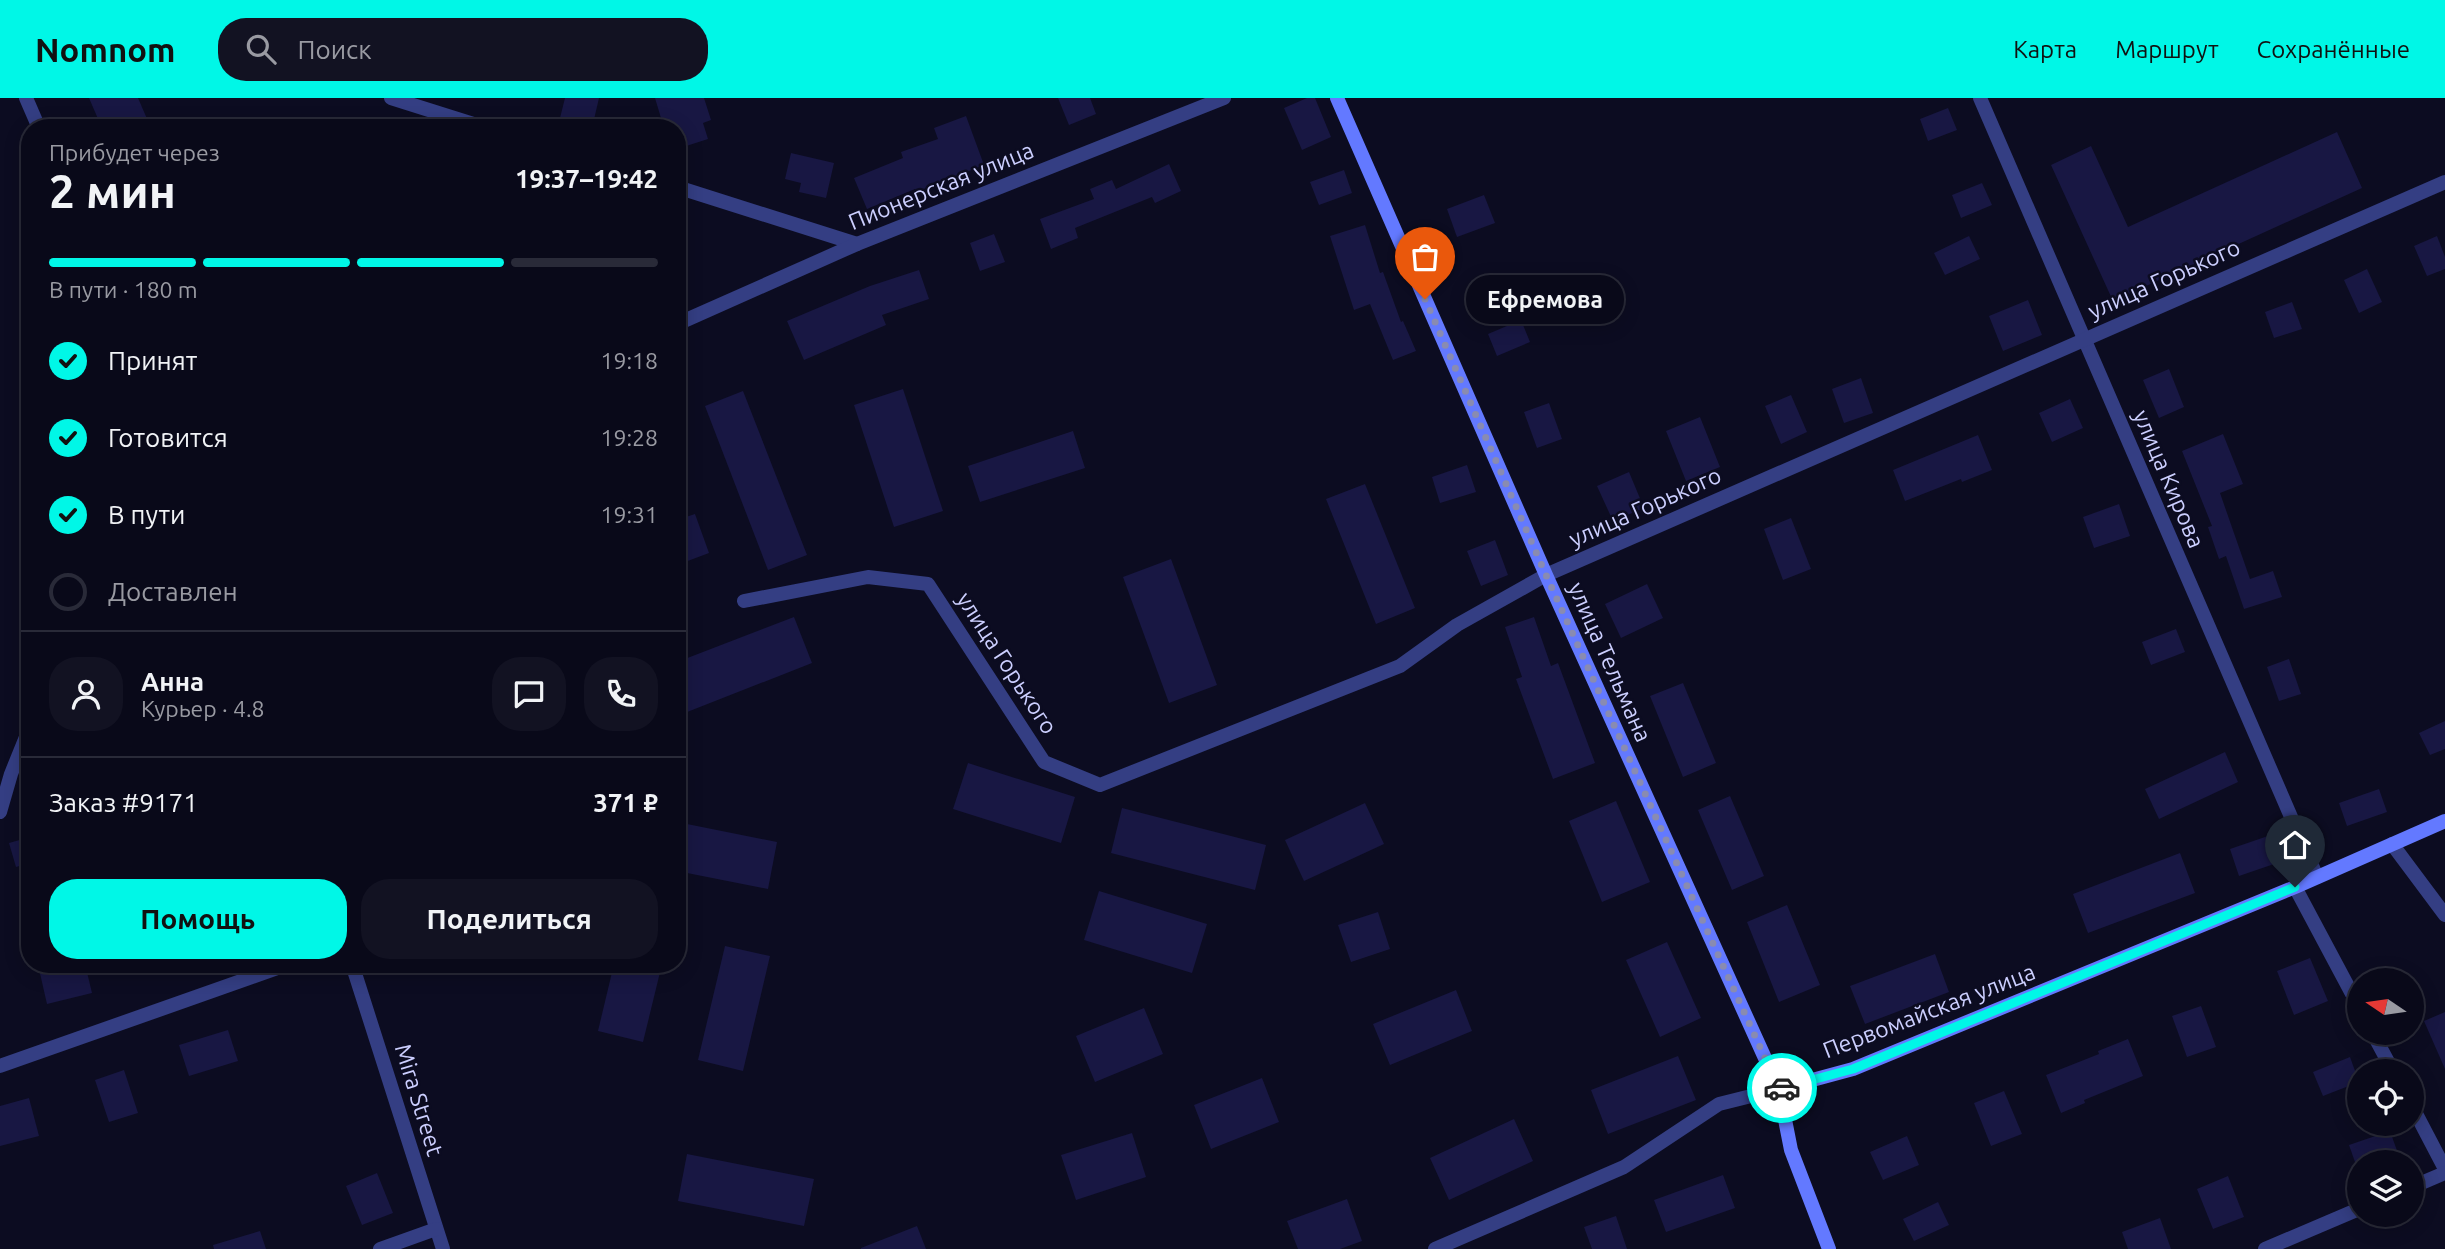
<!DOCTYPE html>
<html lang="ru">
<meta charset="utf-8">
<style>
body{margin:0;font-family:Ubuntu,sans-serif;background:#121222;color:#f1f3f6;height:100vh;display:flex;flex-direction:column;font-size:26px;white-space:nowrap}
*{box-sizing:border-box;margin:0}
p{font-size:23px;color:#999aa2}
.icon{flex:none;width:38px;height:38px;fill:none;stroke:currentColor;stroke-width:2;stroke-linecap:round;stroke-linejoin:round}
.map{position:relative;flex:1;overflow:hidden}
.sheet{position:absolute;left:21px;top:21px;width:665px;height:854px;display:flex;flex-direction:column;background:#090919;border-radius:28px;box-shadow:0 4px 18px #0003,0 0 0 2px #292a38}
.sheet>*{flex:none}
.needle{width:46px;rotate:283deg}
.fabs{position:absolute;left:2347px;top:870px;display:grid;gap:14px}
.fabs a{display:grid;place-items:center;width:77px;height:77px;border-radius:50%;background:#090919;box-shadow:0 4px 18px #0003,0 0 0 2px #292a38;font-size:35px}
.pin{position:absolute;display:grid;place-items:center;width:60px;height:60px;color:#fff;margin:-72px -30px;border-radius:50% 50% 50% 0;rotate:-45deg;box-shadow:0 0 7px #0007}
.pin .icon{rotate:45deg}
.courier{position:absolute;display:grid;place-items:center;width:70px;height:70px;margin:-35px;border:5px solid #00f7e7;border-radius:50%;background:#fff;color:#222;box-shadow:0 2px 9px #0007}
.bubble{position:absolute;height:49px;border-radius:24px;background:#090919;box-shadow:0 4px 18px #0003,0 0 0 2px #292a38;font-size:23px;font-weight:700;line-height:49px;text-align:center}
.overview em{font-style:normal;font-weight:700}
.overview div{display:flex;flex-direction:column-reverse}
.overview{display:flex;align-items:center;justify-content:space-between;height:119px;padding:0 28px}
h1{font-size:46px;font-weight:700;line-height:52px}
.bar{display:grid;grid-template-columns:repeat(4,1fr);gap:10px 7px;align-content:center;height:84px;padding:0 28px}
.bar i{height:9px;border-radius:5px;background:#292a38}
.bar .on{background:#00f7e7}
.bar p{grid-column:span 4}
.line{display:flex;align-items:center;gap:18px;padding:0 28px;border-top:2px solid #292a38}
.line div{flex:1}
.round{display:grid;place-items:center;flex:none;width:74px;height:74px;border-radius:28px;background:#121222}
ol{padding:0 28px;list-style:none}
li{display:flex;align-items:center;gap:21px;height:77px}
li p{margin-inline-start:auto}
li .icon{padding:7px;border-radius:50%;background:#00f7e7;color:#111;stroke-width:4}
li:last-child{color:#999aa2}
li i{width:38px;height:38px;border:4px solid #292a38;border-radius:50%}
.cta{display:flex;gap:14px;margin-top:auto;padding:14px 28px}
.cta a{flex:1;height:80px;border-radius:28px;background:#00f7e7;color:#111;font-size:28px;font-weight:700;line-height:80px;text-align:center}
.cta a+a{background:#121222;color:#f1f3f6}
header{display:flex;align-items:center;gap:42px;box-sizing:border-box;height:98px;padding:0 35px;background:#00f7e7;color:#111}
header strong{font-size:33px}
nav{display:flex;gap:38px;margin-inline-start:auto;font-size:24px}
.search{width:490px;height:63px;background:#121222;display:flex;align-items:center;gap:18px;box-sizing:border-box;padding:0 24px;border-radius:28px;color:#999aa2;font-size:26px}
.map>svg:first-child{display:block}
.building{fill:#181743}
.lines{fill:none;stroke-linecap:round;stroke-linejoin:round}
.street{stroke:#343e83;stroke-width:14}
.secondary{stroke:#6379ff;stroke-width:14}
.done{stroke:#898bb1;stroke-width:7;stroke-dasharray:0 12.6}
.route{stroke:#00f7e7;stroke-width:9}
.labels{text-anchor:middle;stroke-width:5;stroke-linejoin:round;paint-order:stroke}
.street-label{font-size:23px;fill:#cccfff;stroke:#0c0c21}
</style>
<header>
<strong>Nomnom</strong>
<div class="search"><svg class="icon" aria-label="search" viewBox="0 0 24 24"><circle cx="10" cy="10" r="6"/><path d="M15 15l6 6"/></svg>Поиск</div>
<nav><a>Карта</a><a>Маршрут</a><a>Сохранённые</a></nav>
</header>
<div class="map">
<svg width="2445" height="1151" viewBox="0 0 2445 1151">
<rect width="100%" height="100%" fill="#0c0c21"/>
<g class="building">
<path d="M89,0H138L151,30H102Z"/>
<path d="M565,0H599L592,30L559,24Z"/>
<path d="M655,0H704L711,22L703,25L708,41L677,51V30H664Z"/>
<path d="M1058,0H1090L1096,16L1069,27Z"/>
<path d="M1307,0H1315L1331,39L1302,52L1284,10Z"/>
<path d="M1948,10L1957,32L1928,43L1920,21Z"/>
<path d="M966,18L984,67L916,94L915,91L867,111L854,80L903,60L901,54L938,41L934,30Z"/>
<path d="M2337,34L2362,90L2113,203L2051,67L2091,48L2128,129Z"/>
<path d="M791,55L834,65L826,100L799,94L801,85L785,81Z"/>
<path d="M1169,66L1181,93L1155,105L1152,99L1075,130L1078,140L1051,151L1040,121L1094,101L1090,91L1112,82L1116,91Z"/>
<path d="M1344,72L1352,95L1319,107L1310,84Z"/>
<path d="M1982,85L1992,107L1961,120L1952,97Z"/>
<path d="M1484,97L1495,125L1457,139L1447,111Z"/>
<path d="M1365,127L1380,175L1383,174L1401,224L1403,223L1416,253L1393,262L1370,206L1354,212L1330,138Z"/>
<path d="M994,136L1005,164L980,173L970,145Z"/>
<path d="M1969,138L1980,161L1945,177L1934,155Z"/>
<path d="M2437,138L2445,159V171L2427,178L2414,148Z"/>
<path d="M2367,171L2382,204L2359,215L2344,182Z"/>
<path d="M919,172L929,201L882,217L886,227L804,262L787,223L870,188Z"/>
<path d="M2028,202L2042,237L2003,253L1989,218Z"/>
<path d="M2292,204L2302,231L2274,240L2265,214Z"/>
<path d="M1521,222L1530,244L1497,258L1488,236Z"/>
<path d="M2169,271L2184,309L2159,320L2143,282Z"/>
<path d="M1861,280L1873,315L1844,325L1832,291Z"/>
<path d="M903,291L943,413L894,429L854,307Z"/>
<path d="M743,293L807,457L768,472L705,308Z"/>
<path d="M1791,297L1807,334L1781,346L1765,308Z"/>
<path d="M2070,301L2083,330L2052,344L2039,315Z"/>
<path d="M1549,305L1562,341L1537,350L1524,314Z"/>
<path d="M1700,319L1720,369L1686,383L1666,333Z"/>
<path d="M1073,333L1085,370L980,404L968,368Z"/>
<path d="M2223,336L2243,386L2220,395L2250,481L2273,473L2282,499L2244,511L2226,458L2219,461L2208,429L2212,428L2182,353Z"/>
<path d="M1978,337L1992,372L1962,384L1961,381L1905,403L1893,372Z"/>
<path d="M1467,367L1476,394L1440,405L1432,379Z"/>
<path d="M1629,374L1644,410L1613,423L1597,388Z"/>
<path d="M1365,386L1415,510L1376,526L1326,401Z"/>
<path d="M2119,406L2130,438L2094,450L2083,419Z"/>
<path d="M695,416L709,455L677,467V422Z"/>
<path d="M1791,420L1811,471L1783,482L1764,431Z"/>
<path d="M1495,442L1508,477L1481,488L1467,453Z"/>
<path d="M1171,461L1217,587L1169,605L1123,479Z"/>
<path d="M1647,486L1663,520L1621,540L1605,506Z"/>
<path d="M794,519L812,565L677,618V564Z"/>
<path d="M1534,519L1551,568L1558,565L1595,665L1553,681L1516,581L1522,579L1505,529Z"/>
<path d="M2176,531L2185,554L2151,567L2142,544Z"/>
<path d="M2289,561L2301,596L2279,603L2267,569Z"/>
<path d="M1683,585L1716,665L1683,679L1650,598Z"/>
<path d="M2445,623V651L2430,657L2419,635Z"/>
<path d="M2225,654L2238,684L2159,721L2145,691Z"/>
<path d="M968,665L1075,699L1061,745L953,711Z"/>
<path d="M2379,691L2387,714L2347,728L2339,705Z"/>
<path d="M1730,698L1764,778L1732,792L1698,712Z"/>
<path d="M1616,703L1650,784L1602,804L1569,723Z"/>
<path d="M1365,705L1384,746L1304,783L1285,742Z"/>
<path d="M1122,710L1266,747L1255,792L1111,755Z"/>
<path d="M677,724L777,744L768,791L677,773Z"/>
<path d="M2268,738L2277,765L2239,778L2230,751Z"/>
<path d="M30,739V765L16,769L9,745Z"/>
<path d="M2180,755L2195,795L2088,835L2073,796Z"/>
<path d="M1099,793L1207,826L1192,875L1084,842Z"/>
<path d="M1787,807L1820,887L1779,904L1747,824Z"/>
<path d="M1378,814L1390,851L1351,864L1338,827Z"/>
<path d="M1667,844L1701,920L1660,939L1626,862Z"/>
<path d="M725,848L770,858L743,973L698,962Z"/>
<path d="M1935,856L1949,894L1865,926L1850,888Z"/>
<path d="M2310,860L2328,903L2294,917L2277,873Z"/>
<path d="M57,866H85L92,895L47,906L39,871Z"/>
<path d="M614,866H662L643,944L598,933Z"/>
<path d="M1456,892L1472,933L1390,967L1373,926Z"/>
<path d="M2201,908L2216,949L2187,959L2172,918Z"/>
<path d="M1144,910L1163,956L1095,984L1076,938Z"/>
<path d="M2445,914V971L2424,923Z"/>
<path d="M228,932L238,963L189,978L179,947Z"/>
<path d="M2128,941L2143,978L2084,1002L2085,1005L2061,1015L2046,977L2099,956L2098,953Z"/>
<path d="M1678,958L1696,1002L1608,1036L1591,992Z"/>
<path d="M2350,959L2359,984L2323,998L2313,974Z"/>
<path d="M124,972L138,1015L109,1024L95,982Z"/>
<path d="M1262,980L1279,1024L1211,1051L1194,1007Z"/>
<path d="M2004,993L2022,1036L1991,1048L1974,1005Z"/>
<path d="M29,1000L39,1038L0,1048V1008Z"/>
<path d="M1514,1021L1533,1063L1449,1102L1430,1060Z"/>
<path d="M2390,1033L2401,1064H2355L2349,1047Z"/>
<path d="M1132,1035L1146,1079L1076,1102L1061,1057Z"/>
<path d="M1907,1038L1919,1067L1883,1082L1870,1054Z"/>
<path d="M687,1056L814,1081L804,1128L678,1103Z"/>
<path d="M377,1075L393,1115L362,1127L346,1088Z"/>
<path d="M1723,1077L1735,1110L1666,1134L1654,1102Z"/>
<path d="M2228,1078L2244,1119L2213,1131L2197,1091Z"/>
<path d="M1347,1101L1362,1143L1340,1151H1298L1287,1123Z"/>
<path d="M1938,1104L1949,1127L1914,1143L1903,1121Z"/>
<path d="M1616,1118L1627,1151H1592L1584,1129Z"/>
<path d="M2160,1120L2171,1151H2128L2122,1134Z"/>
<path d="M917,1128L926,1151H861V1150Z"/>
<path d="M260,1133L266,1151H214L213,1147Z"/>
</g>
<g class="lines">
<g class="street">
<path d="M26,0L39,30"/>
<path d="M391,0L486,30"/>
<path d="M1980,0L2317,779"/>
<path d="M677,89L857,146"/>
<path d="M677,226L857,146L1224,0"/>
<path d="M744,503L868,479L928,486L1044,664L1100,687L1400,568L1457,527L1546,477L2445,84"/>
<path d="M0,714L11,676L30,629"/>
<path d="M2392,746L2445,817"/>
<path d="M2295,789L2359,909"/>
<path d="M352,866L443,1151"/>
<path d="M2372,934L2393,973"/>
<path d="M0,968L289,866"/>
<path d="M2412,1008L2445,1071"/>
<path d="M2412,1089L2445,1075"/>
<path d="M380,1151L436,1131"/>
<path d="M1435,1151L1624,1069L1719,1006L1779,991"/>
<path d="M2265,1151L2359,1111"/>
</g>
<g class="secondary">
<path d="M1337,0L1546,477L1779,991L1791,1052L1829,1151"/>
<path d="M1779,991L1853,971L2295,789L2445,723"/>
</g>
</g>
<g class="lines">
<path class="done" d="M1425,201L1546,477L1779,991L1782,990"/>
<path class="route" d="M1782,990L1853,971L2295,789"/>
</g>
<g class="labels">
<g class="street-label">
<text transform="translate(941 88) rotate(-22)" y="8">Пионерская улица</text>
<text transform="translate(2164 181) rotate(-24)" y="8">улица Горького</text>
<text transform="translate(2169 381) rotate(67)" y="8">улица Кирова</text>
<text transform="translate(1645 409) rotate(-24)" y="8">улица Горького</text>
<text transform="translate(1610 564) rotate(66)" y="8">улица Тельмана</text>
<text transform="translate(1007 565) rotate(57)" y="8">улица Горького</text>
<text transform="translate(1929 913) rotate(-21)" y="8">Первомайская улица</text>
<text transform="translate(419 1002) rotate(73)" y="8">Mira Street</text>
</g>
</g>
</svg>
<div class="fabs">
<a><svg class="needle" viewBox="-14 -14 28 28"><path d="M0-13l5 13h-10z" fill="#e53935"/><path d="M0 13l5-13h-10z" fill="#999aa2"/></svg></a>
<a><svg class="icon" aria-label="locate" viewBox="0 0 24 24"><circle cx="12" cy="12" r="6"/><path d="M12 2v4M12 18v4M2 12h4M18 12h4"/></svg></a>
<a><svg class="icon" aria-label="layers" viewBox="0 0 24 24"><path d="M12 4l9 5-9 5-9-5zM3 14l9 5 9-5"/></svg></a>
</div>
<div class="pin" style="left:1425px;top:201px;background:#ea580c"><svg class="icon" aria-label="bag" viewBox="0 0 24 24"><path d="M5 8h14l-1 12H6zM9 8a3 3 0 0 1 6 0"/></svg></div>
<div class="pin" style="left:2295px;top:789px;background:#1f2937"><svg class="icon" aria-label="home" viewBox="0 0 24 24"><path d="M3 11l9-7 9 7M6 9v11h12V9"/></svg></div>
<div class="courier" style="left:1782px;top:990px"><svg class="icon" aria-label="car" viewBox="0 0 24 24"><path d="M5 17H2v-5l4-1 3-4h7l3 4 3 1v5h-3M9 17h6M6 11h13"/><circle cx="7" cy="17" r="2"/><circle cx="17" cy="17" r="2"/></svg></div>
<div class="bubble" style="left:1466px;top:177px;width:158px">Ефремова</div>
<section class="sheet">
<div class="overview"><div><h1>2 мин</h1><p>Прибудет через</p></div><em>19:37–19:42</em></div>
<div class="bar"><i class="on"></i><i class="on"></i><i class="on"></i><i></i><p>В пути · 180 m</p></div>
<ol>
<li><svg class="icon" aria-label="check" viewBox="0 0 24 24"><path d="M5 12l5 5 9-10"/></svg>Принят<p>19:18</p></li>
<li><svg class="icon" aria-label="check" viewBox="0 0 24 24"><path d="M5 12l5 5 9-10"/></svg>Готовится<p>19:28</p></li>
<li><svg class="icon" aria-label="check" viewBox="0 0 24 24"><path d="M5 12l5 5 9-10"/></svg>В пути<p>19:31</p></li>
<li><i></i>Доставлен</li>
</ol>
<div class="line" style="height:126px"><a class="round"><svg class="icon" aria-label="person" viewBox="0 0 24 24"><circle cx="12" cy="8" r="4"/><path d="M4 21q1-7 8-7t8 7"/></svg></a><div><b>Анна</b><p>Курьер · 4.8</p></div><a class="round"><svg class="icon" aria-label="chat" viewBox="0 0 24 24"><path d="M4 5h16v11H9l-5 4z"/></svg></a><a class="round"><svg class="icon" aria-label="phone" viewBox="0 0 24 24"><path d="M5 4h4l2 5-3 2q2 4 5 5l2-3 5 2v4C11 20 4 13 5 4z"/></svg></a></div>
<div class="line" style="height:91px"><div>Заказ #9171</div><b>371 ₽</b></div>
<div class="cta"><a>Помощь</a><a>Поделиться</a></div>
</section>
</div>
